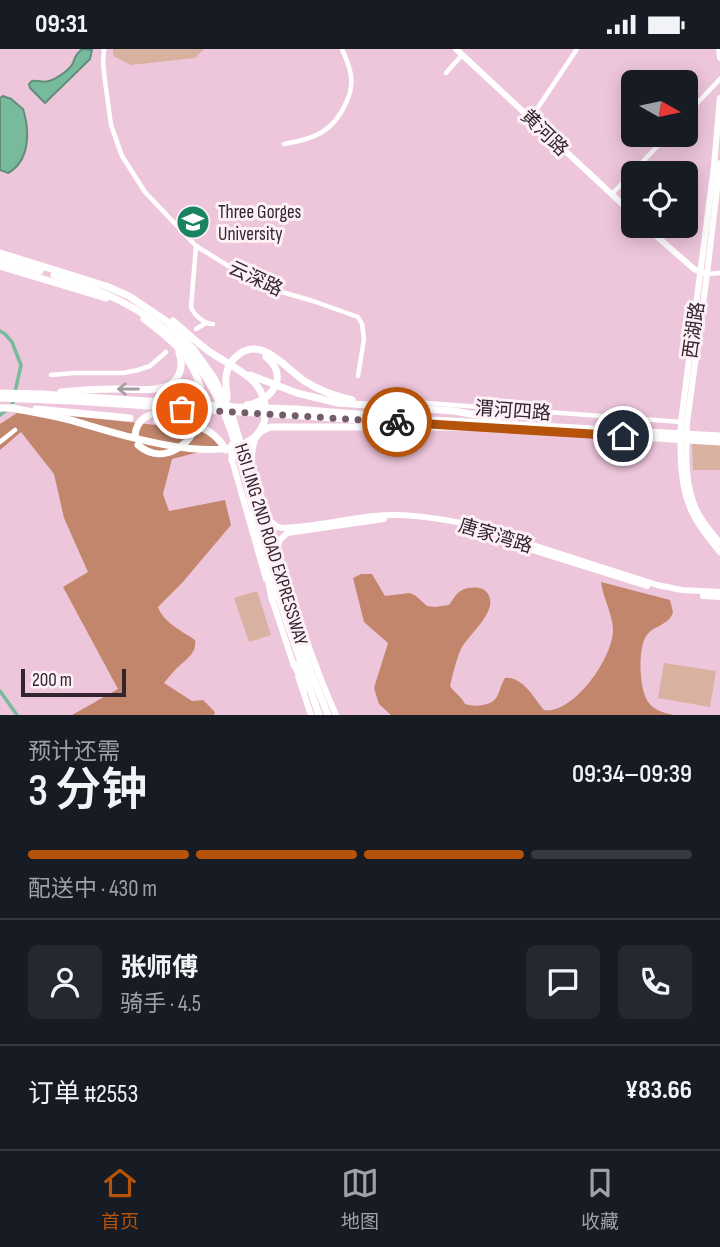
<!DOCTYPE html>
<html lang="zh">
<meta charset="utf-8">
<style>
body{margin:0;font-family:"Sofia Sans Condensed","Noto Sans SC",sans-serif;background:#242831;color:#f1f3f6;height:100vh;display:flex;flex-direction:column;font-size:26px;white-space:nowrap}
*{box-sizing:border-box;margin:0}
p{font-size:23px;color:#9ea1a6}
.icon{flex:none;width:38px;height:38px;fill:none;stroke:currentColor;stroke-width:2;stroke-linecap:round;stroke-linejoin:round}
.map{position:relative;height:666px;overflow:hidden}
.drawer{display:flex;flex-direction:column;background:#171b24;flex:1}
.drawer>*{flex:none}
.needle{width:46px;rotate:99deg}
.buttons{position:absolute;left:621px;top:21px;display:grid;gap:14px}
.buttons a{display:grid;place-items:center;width:77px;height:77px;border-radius:10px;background:#171b24;box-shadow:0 4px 18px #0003;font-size:35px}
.scale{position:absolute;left:21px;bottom:18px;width:105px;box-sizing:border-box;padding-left:7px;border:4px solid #33242d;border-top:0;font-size:19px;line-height:24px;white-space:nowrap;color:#33242d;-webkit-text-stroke:5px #fdf0f7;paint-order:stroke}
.pin{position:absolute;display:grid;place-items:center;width:60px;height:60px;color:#fff;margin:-30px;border:4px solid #fff;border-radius:50%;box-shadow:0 2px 7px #0007}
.courier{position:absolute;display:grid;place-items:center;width:70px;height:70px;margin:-35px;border:5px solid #b45309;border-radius:50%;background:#fff;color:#222;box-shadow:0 2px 9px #0007}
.overview em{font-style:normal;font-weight:600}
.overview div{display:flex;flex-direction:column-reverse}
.overview{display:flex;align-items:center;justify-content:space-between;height:119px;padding:0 28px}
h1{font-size:46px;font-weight:600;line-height:52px}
.bar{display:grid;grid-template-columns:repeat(4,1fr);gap:10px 7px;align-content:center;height:84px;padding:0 28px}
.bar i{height:9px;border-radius:5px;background:#363941}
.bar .active{background:#b45309}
.bar p{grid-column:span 4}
.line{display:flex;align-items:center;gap:18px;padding:0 28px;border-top:2px solid #363941}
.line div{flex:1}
.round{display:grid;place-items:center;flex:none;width:74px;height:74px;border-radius:10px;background:#242831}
.status{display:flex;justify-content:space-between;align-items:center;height:49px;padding:0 35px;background:#171b24;direction:ltr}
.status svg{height:19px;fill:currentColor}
.tab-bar{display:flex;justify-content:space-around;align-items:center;height:98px;border-top:2px solid #363941;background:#171b24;font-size:19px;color:#9ea1a6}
.tab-bar a{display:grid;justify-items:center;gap:4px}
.tab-bar .active{color:#b45309}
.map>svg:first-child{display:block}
.green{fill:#d9b1a0}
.forest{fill:#c1866c}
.water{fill:#77ba9c;stroke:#638d7b;stroke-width:2}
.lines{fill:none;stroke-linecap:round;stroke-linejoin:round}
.canal{stroke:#77ba9c;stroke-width:3.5}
.minor{stroke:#fff;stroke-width:4.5}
.major{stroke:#fff;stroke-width:6}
.highway{stroke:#fff;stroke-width:7}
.oneway{stroke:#a39ca0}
.done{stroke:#745d6a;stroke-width:7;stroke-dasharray:0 12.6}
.route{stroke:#b45309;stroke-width:9}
.labels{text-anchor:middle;stroke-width:6;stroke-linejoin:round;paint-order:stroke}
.street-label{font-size:19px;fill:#33242d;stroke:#fdf0f7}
.poi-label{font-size:19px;fill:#33242d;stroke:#fdf0f7;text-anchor:start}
</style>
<div class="status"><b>09:31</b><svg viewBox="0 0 49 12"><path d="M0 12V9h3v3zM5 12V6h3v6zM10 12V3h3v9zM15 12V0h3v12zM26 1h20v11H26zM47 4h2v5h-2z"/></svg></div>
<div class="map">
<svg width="720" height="666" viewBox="0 0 720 666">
<rect width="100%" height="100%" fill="#eec6dc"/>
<g class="green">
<path d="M113,0H204L195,9L131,16L113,7Z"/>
<path d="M692,395H720V421H693Z"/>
<path d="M257,542L271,586L249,593L234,549Z"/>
<path d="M664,614L716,622L710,658L658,649Z"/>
</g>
<g class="forest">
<path d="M17,364L81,368L184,379L205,382L218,394L219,398L172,410L163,445L169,462L225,451L231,476L182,534L158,558C163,573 182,582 195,591C197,605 185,611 176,620C172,624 168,629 164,634L192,652L203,651L215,663L214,666H72L118,640L63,538L88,523L64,469L54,425L21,383L0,401V375Z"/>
<path d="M361,525H372L385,547L410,544L416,547L427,557L435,558L449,556C455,548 457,541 468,539C475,538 484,538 488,545C499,562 469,585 461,600C456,611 453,625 450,637C455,644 461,647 465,655C471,657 476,657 483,656C501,653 497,642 505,629C523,627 534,649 544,661C573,666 614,608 613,580C612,563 603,549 601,533L670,551L673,563C672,566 670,570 667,572C660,578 650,579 645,589C638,603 639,643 649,654C655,662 665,664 674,666H391L379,655L374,639L388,594L364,573L353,529Z"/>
</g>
<g class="water">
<path d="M82,0L92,1L90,10L45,54L30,39L29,35L32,32C38,31 44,34 49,32C56,30 70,21 73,14C76,6 75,7 82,0Z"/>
<path d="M3,47L11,50L23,60C30,82 30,112 8,124L0,121V49Z"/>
</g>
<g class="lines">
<g class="canal">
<path d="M0,282L5,285L12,293L21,316L12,357L0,366"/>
<path d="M0,642L17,666"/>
</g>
<g class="minor">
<path d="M104,0L103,13L105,32L111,76L122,107L145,143L196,197L240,224L275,241L313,252L358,268L362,275L364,290L358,327"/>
<path d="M446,24L462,6"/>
<path d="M686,66L720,30"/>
<path d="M531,69L577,0"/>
<path d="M284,95C314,90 333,83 346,54C350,46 352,36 351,27C350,18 346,9 342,0"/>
<path d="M612,145L668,86"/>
<path d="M196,197L191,258C194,266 204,275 213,275"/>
<path d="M707,225L720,224"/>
<path d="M196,280L206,274"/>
<path d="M51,326L74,324H123L138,321L150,317L166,303"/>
<path d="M386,351L681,373"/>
<path d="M0,393L15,381"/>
</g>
<g class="major">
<path d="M456,0L634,166"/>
<path d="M719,0L720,9"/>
<path d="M720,49L714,117L681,373C680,404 679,439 694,467C701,480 711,492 720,503"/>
<path d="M720,114L707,225L687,374C686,403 684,436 697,462C703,474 712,484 720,494"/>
<path d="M645,177L694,220L703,224"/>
<path d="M247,403C276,490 298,581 336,666"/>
<path d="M232,411L266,530"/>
<path d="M269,471L278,478L283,479C314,478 344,470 375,467C406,464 436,469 467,475L657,536L682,541L720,543"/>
<path d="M507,493L647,537"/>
<path d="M277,499L280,491L287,484L384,470"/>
<path d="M271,547L294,617"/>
<path d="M703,547L720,548"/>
<path d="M298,627L311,666"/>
</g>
<g class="highway">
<path d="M0,204L106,237L129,247L166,272L194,301L214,329L232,366L281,533L311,623L328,666"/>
<path d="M0,210L40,222"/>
<path d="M0,217L106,249"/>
<path d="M54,226C136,251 195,287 227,371C242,410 251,453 261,494C267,514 275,535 281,555C294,592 306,629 319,666"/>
<path d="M250,326L297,344L338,354L454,362L498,370"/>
<path d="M61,343C79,341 98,340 117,340C132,340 152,343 167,337C180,331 184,317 179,304"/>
<path d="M0,344L42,345L236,358L295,360L431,371L720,387"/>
<path d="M0,349L73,352L394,373"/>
<path d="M227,349C227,342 225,334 226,327C229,308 247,294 266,303C281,310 292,324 306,333C320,342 335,347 352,351"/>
<path d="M247,356C272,352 290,327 266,308"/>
<path d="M0,359H14"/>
<path d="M12,359C31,363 51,366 70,371C108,381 246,431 264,373C268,359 264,344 254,333C242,321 225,313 210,303C197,294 185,282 173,272"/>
<path d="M36,360L130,369"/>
<path d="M156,372C186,375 209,372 226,401"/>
<path d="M497,379L720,393"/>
<path d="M135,387C136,369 150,364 166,362"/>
<path d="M138,396C165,419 196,393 201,363C204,351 201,338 196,326C186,302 164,285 144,270"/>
<path d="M232,411V396"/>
<path d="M251,415C252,398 252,382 271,378H484"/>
<path d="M267,524L272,550"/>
<path d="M294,615L306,639"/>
</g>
</g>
<defs><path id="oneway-shaft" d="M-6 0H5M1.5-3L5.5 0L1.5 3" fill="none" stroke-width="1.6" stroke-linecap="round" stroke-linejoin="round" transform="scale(1.75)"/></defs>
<use class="oneway" href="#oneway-shaft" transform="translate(128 340) rotate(-180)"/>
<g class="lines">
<path class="done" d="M182,360L397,373"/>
<path class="route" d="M397,373L623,387"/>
</g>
<defs>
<symbol id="university-disc" viewBox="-11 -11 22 22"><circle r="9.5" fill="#1a835f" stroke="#fdf0f7"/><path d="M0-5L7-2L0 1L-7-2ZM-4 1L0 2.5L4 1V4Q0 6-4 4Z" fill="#fff"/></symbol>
</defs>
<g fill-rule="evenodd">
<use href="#university-disc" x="174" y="154" width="38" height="38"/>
</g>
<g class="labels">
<g class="street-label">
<text transform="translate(545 83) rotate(44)" y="7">黄河路</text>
<text transform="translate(256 229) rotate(25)" y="7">云深路</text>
<text transform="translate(693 281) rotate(-82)" y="7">西湖路</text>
<text transform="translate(513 361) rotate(4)" y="7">渭河四路</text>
<text transform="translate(496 486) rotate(17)" y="7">唐家湾路</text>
<text transform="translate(272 495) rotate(73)" y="7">HSI LING 2ND ROAD EXPRESSWAY</text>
</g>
<g class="poi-label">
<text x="218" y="169">Three Gorges<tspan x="218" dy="22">University</tspan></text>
</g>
</g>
</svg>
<div class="buttons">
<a><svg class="needle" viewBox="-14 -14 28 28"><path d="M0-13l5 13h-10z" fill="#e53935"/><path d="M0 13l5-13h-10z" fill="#9ea1a6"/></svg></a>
<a><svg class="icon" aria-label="locate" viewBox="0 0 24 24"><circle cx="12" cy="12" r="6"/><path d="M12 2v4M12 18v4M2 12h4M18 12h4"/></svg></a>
</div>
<div class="scale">200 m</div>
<div class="pin" style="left:182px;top:360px;background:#ea580c"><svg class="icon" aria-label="bag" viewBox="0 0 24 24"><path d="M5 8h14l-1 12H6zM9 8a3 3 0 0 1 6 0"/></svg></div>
<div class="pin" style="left:623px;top:387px;background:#1f2937"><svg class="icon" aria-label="home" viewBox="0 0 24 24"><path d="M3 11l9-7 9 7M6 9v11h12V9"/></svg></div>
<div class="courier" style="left:397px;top:373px"><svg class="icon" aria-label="bike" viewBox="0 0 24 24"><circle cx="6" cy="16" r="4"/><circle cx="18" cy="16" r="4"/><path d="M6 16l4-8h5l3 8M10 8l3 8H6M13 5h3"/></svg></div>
</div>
<section class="drawer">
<div class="overview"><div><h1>3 分钟</h1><p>预计还需</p></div><em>09:34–09:39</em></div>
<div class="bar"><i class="active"></i><i class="active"></i><i class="active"></i><i></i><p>配送中 · 430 m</p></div>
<div class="line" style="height:126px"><a class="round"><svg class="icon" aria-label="person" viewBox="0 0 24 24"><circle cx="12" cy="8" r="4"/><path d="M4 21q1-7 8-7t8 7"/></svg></a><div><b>张师傅</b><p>骑手 · 4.5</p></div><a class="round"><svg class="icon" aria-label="chat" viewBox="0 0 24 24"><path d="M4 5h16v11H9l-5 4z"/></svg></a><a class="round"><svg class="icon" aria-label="phone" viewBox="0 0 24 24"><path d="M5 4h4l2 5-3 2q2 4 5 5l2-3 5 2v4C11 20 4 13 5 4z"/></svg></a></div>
<div class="line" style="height:91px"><div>订单 #2553</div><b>¥83.66</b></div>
</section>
<nav class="tab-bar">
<a class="active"><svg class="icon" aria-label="home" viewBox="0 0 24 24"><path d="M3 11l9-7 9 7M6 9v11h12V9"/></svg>首页</a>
<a><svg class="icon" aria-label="map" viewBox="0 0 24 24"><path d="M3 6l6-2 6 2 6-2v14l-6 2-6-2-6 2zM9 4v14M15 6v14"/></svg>地图</a>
<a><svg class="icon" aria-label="saved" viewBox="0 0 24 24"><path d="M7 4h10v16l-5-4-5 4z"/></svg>收藏</a>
</nav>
